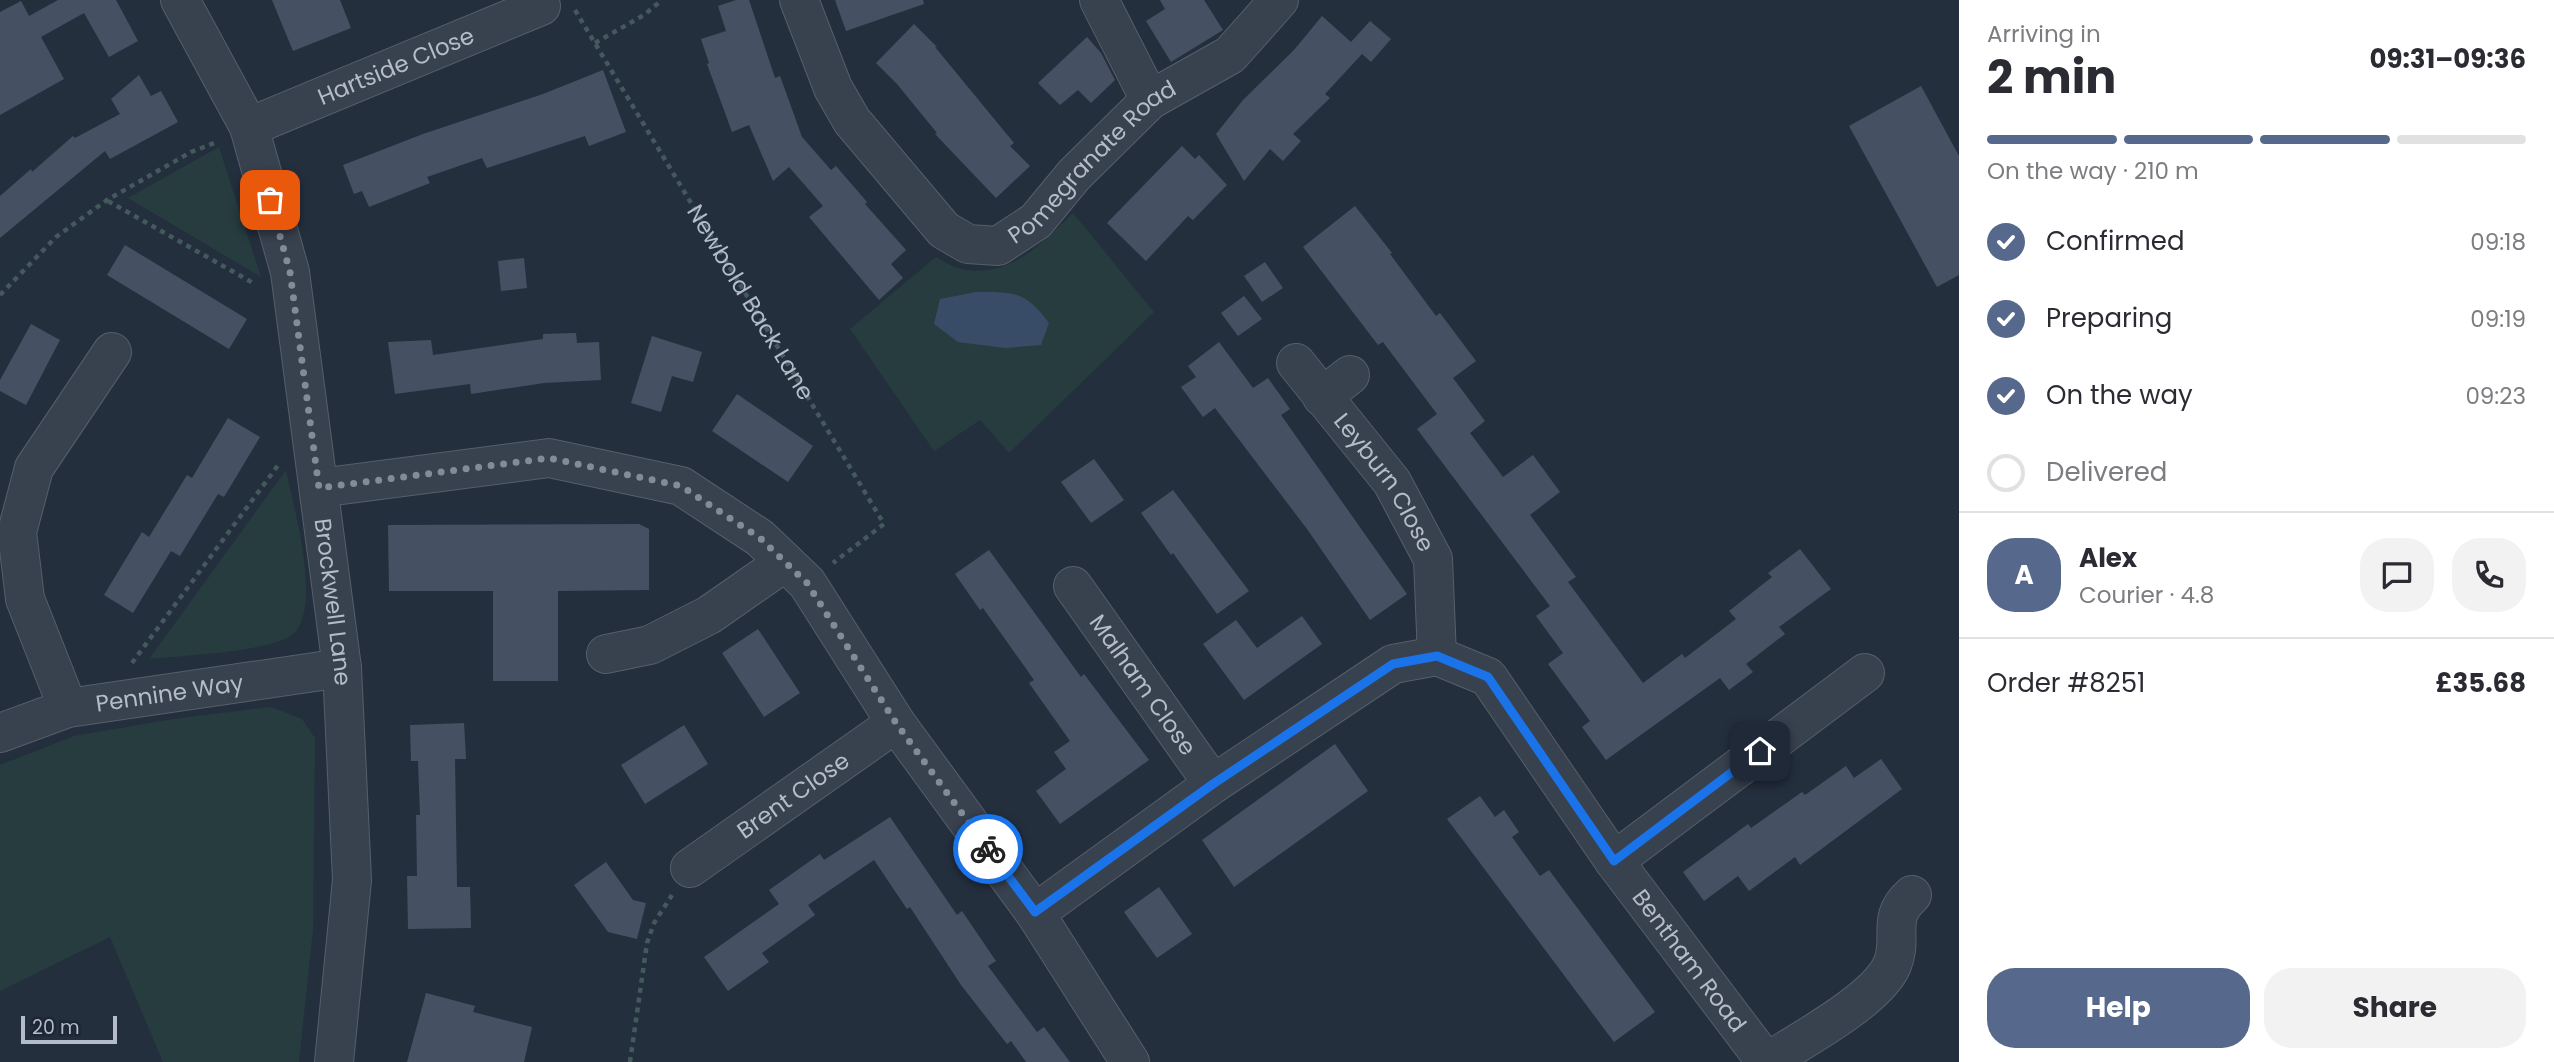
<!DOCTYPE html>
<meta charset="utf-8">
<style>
body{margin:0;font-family:Poppins,sans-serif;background:#f2f2f3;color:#2b2b33;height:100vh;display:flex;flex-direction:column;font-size:26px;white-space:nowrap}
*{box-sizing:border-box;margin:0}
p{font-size:23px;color:#7c7c81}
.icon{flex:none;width:38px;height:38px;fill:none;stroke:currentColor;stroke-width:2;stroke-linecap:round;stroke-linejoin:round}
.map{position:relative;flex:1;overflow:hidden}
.drawer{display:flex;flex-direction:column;background:#fff;width:595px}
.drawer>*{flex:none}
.scale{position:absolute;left:21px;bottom:18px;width:96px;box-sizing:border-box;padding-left:7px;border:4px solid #b4bcc9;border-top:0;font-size:19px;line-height:24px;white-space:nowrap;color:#b4bcc9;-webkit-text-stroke:5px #1d2633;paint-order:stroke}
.pin{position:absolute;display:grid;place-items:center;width:60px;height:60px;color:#fff;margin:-30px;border-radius:14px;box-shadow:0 4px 10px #0006}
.courier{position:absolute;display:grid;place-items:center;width:70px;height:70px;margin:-35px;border:5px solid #1a73e8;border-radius:50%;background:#fff;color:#222;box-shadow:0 2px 9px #0007}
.summary em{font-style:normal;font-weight:700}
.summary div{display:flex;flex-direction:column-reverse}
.summary{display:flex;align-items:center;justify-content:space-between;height:119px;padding:0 28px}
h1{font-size:46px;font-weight:700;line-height:52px}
.bar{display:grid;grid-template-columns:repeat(4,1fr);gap:10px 7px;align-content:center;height:84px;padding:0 28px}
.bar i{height:9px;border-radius:5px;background:#e1e1e2}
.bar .on{background:#56698c}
.bar p{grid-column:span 4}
.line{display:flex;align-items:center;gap:18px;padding:0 28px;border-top:2px solid #e1e1e2}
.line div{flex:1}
.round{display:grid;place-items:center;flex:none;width:74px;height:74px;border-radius:28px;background:#f2f2f3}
ol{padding:0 28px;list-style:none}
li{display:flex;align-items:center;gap:21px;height:77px}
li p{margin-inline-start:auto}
li .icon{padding:7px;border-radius:50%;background:#56698c;color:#fff;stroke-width:4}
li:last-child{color:#7c7c81}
li i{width:38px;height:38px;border:4px solid #e1e1e2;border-radius:50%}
.button{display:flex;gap:14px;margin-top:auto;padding:14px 28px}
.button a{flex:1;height:80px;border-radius:28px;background:#56698c;color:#fff;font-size:28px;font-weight:700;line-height:80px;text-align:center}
.button a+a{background:#f2f2f3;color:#2b2b33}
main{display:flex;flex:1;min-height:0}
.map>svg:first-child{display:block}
.green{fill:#263c3f}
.water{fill:#394c67}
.building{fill:#455162}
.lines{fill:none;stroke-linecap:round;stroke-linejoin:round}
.minor-casing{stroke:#565f6c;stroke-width:40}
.path{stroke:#44595c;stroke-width:4.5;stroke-dasharray:5 5;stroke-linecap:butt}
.minor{stroke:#38414e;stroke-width:38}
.done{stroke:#828b98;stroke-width:7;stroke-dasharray:0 12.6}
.route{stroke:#1a73e8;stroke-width:9}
.labels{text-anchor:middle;stroke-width:6;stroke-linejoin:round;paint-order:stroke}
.street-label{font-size:23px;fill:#b4bcc9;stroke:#1d2633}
</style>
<main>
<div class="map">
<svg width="1959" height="1062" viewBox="0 0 1959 1062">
<rect width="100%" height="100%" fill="#242f3e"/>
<g class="green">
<path d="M219,147L261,277L128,198Z"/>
<path d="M1073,213L1154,312L1009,453L980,420L934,451L850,329L936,257C943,261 952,267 961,269C1010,279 1041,244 1073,213Z"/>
<path d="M286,470C293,506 327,619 287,638C254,653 187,655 149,659Z"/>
<path d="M271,707L302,719L315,738L313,930L299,1062H163L110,937L0,991V765L74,736L173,719Z"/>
</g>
<path class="water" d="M976,292C1015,292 1025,291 1049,323L1041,345L1005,348L958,342L934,324L940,299Z"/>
<g class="building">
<path d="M58,0H116L138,41L109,57L84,13L41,37L64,79L0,115V12L21,1L29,16Z"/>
<path d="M272,0H340L351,28L293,51Z"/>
<path d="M736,0H749L775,78L780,76L802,137L831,170L836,166L867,202L865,204L906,250L891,264L903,278L879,300L809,217L823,206L789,167L773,181L749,125L732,132L707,64L709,63L701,39L726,31L718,6Z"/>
<path d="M835,0H923L924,4L846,31Z"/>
<path d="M1160,0H1204L1223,30L1171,62L1146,21L1165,9Z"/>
<path d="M1322,16L1351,42L1370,21L1391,39L1371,62L1362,54L1325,94L1330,98L1293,134L1301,141L1283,161L1270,149L1244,181L1216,134L1243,100L1294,50Z"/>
<path d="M914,24L937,47H935L1014,143L1010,146L1030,166L996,198L935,134L937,133L897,84L876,63Z"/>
<path d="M1087,37L1101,53L1115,80L1091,103L1078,90L1060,105L1038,83Z"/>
<path d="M603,70L626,132L589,146L585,136L487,168L482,158L427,177L430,183L369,207L362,191L354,194L343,165L423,134L543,94Z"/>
<path d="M139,75L151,96L161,91L178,122L110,159L105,151L0,238V196L31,169L32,172L73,136L75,138L120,114L111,99Z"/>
<path d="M1921,86L1959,156V275L1937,287L1849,126Z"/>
<path d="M1182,146L1195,159L1199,155L1227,185L1193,220L1188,216L1146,261L1107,223Z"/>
<path d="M1355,206L1392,253L1390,254L1436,316L1440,313L1476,361L1453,378L1485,421L1470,433L1503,477L1533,455L1560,492L1530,515L1576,577L1568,582L1643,683L1682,654L1685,658L1736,619L1729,611L1772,577L1768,573L1800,549L1831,589L1779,627L1785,634L1746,664L1753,672L1729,690L1720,678L1606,760L1582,727L1590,721L1548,664L1563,653L1536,616L1550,606L1417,429L1437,414L1383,342L1378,345L1303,247Z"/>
<path d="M125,245L247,319L229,349L107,275Z"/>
<path d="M524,258L527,288L501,291L498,261Z"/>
<path d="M1265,262L1283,288L1262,302L1244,276Z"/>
<path d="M1244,296L1262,319L1238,336L1221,313Z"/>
<path d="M31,324L60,340L26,405L0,391V380Z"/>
<path d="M576,333L577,343L599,342L601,380L544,383L471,394L470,384L395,394L388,342L431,340L433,355L543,339V334Z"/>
<path d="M652,336L702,352L693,382L672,376L661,412L631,403Z"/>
<path d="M1219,342L1253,388L1268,378L1290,409L1281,415L1407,594L1370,620L1307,529L1215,408L1203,417L1181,387L1196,377L1188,366Z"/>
<path d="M737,394L813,446L788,482L712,431Z"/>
<path d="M228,418L260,437L224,497L218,494L180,556L171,551L133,613L104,595L142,532L149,537L187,475L192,478Z"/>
<path d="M1094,459L1124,500L1091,523L1061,482Z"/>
<path d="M1173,490L1249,591L1217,614L1173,553L1171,555L1141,513Z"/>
<path d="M639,524L649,529V590L558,591V681H493V591H389L388,525Z"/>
<path d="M989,550L1081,677L1084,674L1149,760L1060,824L1036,791L1066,769L1054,752L1070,741L1029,683L1034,680L983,608L980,610L955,574Z"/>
<path d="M1302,616L1322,644L1244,700L1203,644L1236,620L1257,648Z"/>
<path d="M758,629L800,693L764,717L722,653Z"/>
<path d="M464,723L466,759H455L457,887H470L471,928L408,929L407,876H417L416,815H420L418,761H411L410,725Z"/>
<path d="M684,725L708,764L645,804L621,765Z"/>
<path d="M1335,744L1368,791L1234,887L1202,840Z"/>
<path d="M1881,759L1902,789L1800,865L1795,857L1749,891L1738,876L1704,901L1683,872L1748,824L1751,828L1802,792L1805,795L1846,766L1854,778Z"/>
<path d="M1480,796L1495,817L1504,810L1519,832L1512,837L1540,876L1549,870L1655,1012L1614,1042L1447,819Z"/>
<path d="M890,817L957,915L962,911L996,961L988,966L1037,1032L1044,1027L1070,1062H1026L1011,1041L1007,1044L961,985L910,907L907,909L874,860L808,905L815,915L762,953L769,962L728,991L704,957L779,904L769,890L820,854L824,860Z"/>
<path d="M606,862L633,900L646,903L637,939L608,932L574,885Z"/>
<path d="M1159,887L1192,934L1157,958L1124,912Z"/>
<path d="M426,993L475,1006L473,1012L532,1027L524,1062H407Z"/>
</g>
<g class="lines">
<defs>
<g id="minor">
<path id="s2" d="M180,0L249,127L290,272L342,668L352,880L334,1062"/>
<path id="s3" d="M799,0L833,88L852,121L944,230L968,244L998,246L1036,221L1074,175L1150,100L1230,55L1279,0"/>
<path d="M1099,0L1150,100"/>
<path id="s4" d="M249,127L541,6"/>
<path id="s5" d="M1296,363L1392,482L1433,559L1437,656"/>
<path d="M1322,397L1350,375"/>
<path d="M319,488L549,458L681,486L760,538L807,583L896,723L1035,913L1130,1062"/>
<path id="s6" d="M1073,586L1213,784"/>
<path d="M606,654L650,645L709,615L785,562"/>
<path d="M68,708L25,599L17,532L34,468L112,352"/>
<path id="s7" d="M0,733L68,708L342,668"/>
<path d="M1614,861L1865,673"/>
<path id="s8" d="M690,868L896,723"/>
<path id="s9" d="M1035,913L1213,784L1393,664L1437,656L1488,677L1614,861L1766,1062"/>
<path d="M1767,1062C1800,1041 1877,1000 1892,965C1904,937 1885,919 1912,895"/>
</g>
</defs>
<use href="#minor" class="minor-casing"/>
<g class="path">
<path id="s1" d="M575,10L884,524L833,563"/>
<path d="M595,43L644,15L662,0"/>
<path d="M108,201L255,284"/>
<path d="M0,295L56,237L107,200L191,152L217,142"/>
<path d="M132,663L279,464"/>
<path d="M630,1062L647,943L654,923L672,895"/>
</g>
<use href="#minor" class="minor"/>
</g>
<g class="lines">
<path class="done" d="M270,200L290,272L319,488L549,458L681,486L760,538L807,583L896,723L988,849"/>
<path class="route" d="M988,849L1035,912L1213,784L1393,664L1437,656L1488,677L1614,861L1760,751"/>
</g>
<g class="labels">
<g class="street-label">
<text dy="8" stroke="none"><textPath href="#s4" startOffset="159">Hartside Close</textPath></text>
<text dy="8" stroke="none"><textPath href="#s3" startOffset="460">Pomegranate Road</textPath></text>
<text dy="8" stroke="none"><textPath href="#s1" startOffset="341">Newbold Back Lane</textPath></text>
<text dy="8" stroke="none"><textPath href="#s5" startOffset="149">Leyburn Close</textPath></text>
<text dy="8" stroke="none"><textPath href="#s2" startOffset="628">Brockwell Lane</textPath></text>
<text dy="8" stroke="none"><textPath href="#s6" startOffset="121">Malham Close</textPath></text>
<text dy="8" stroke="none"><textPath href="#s7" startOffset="175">Pennine Way</textPath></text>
<text dy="8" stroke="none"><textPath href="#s8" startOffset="126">Brent Close</textPath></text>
<text dy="8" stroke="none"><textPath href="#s9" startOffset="884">Bentham Road</textPath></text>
</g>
</g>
</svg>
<div class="scale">20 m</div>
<div class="pin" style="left:270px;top:200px;background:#ea580c"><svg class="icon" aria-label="bag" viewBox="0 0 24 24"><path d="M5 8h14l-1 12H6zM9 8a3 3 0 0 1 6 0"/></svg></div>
<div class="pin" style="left:1760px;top:751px;background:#1f2937"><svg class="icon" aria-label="home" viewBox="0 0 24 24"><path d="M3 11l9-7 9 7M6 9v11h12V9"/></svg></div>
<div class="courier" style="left:988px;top:849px"><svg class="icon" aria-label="bike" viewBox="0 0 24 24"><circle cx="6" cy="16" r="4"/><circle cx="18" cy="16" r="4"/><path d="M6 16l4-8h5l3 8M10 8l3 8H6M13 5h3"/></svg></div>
</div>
<section class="drawer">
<div class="summary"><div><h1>2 min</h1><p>Arriving in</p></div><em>09:31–09:36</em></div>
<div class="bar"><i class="on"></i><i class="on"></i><i class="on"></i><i></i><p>On the way · 210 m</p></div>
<ol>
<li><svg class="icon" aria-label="check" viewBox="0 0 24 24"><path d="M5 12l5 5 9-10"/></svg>Confirmed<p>09:18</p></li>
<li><svg class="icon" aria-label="check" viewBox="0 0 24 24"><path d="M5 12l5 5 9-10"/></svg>Preparing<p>09:19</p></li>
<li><svg class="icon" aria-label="check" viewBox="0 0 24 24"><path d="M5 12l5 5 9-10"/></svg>On the way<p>09:23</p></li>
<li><i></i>Delivered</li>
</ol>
<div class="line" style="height:126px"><b class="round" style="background:#56698c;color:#fff">A</b><div><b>Alex</b><p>Courier · 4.8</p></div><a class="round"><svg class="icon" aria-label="chat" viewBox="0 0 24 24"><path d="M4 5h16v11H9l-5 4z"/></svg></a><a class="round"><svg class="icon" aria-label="phone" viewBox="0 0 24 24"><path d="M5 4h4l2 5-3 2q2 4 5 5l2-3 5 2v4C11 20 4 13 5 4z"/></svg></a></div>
<div class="line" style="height:91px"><div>Order #8251</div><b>£35.68</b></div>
<div class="button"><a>Help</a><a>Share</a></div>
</section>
</main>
